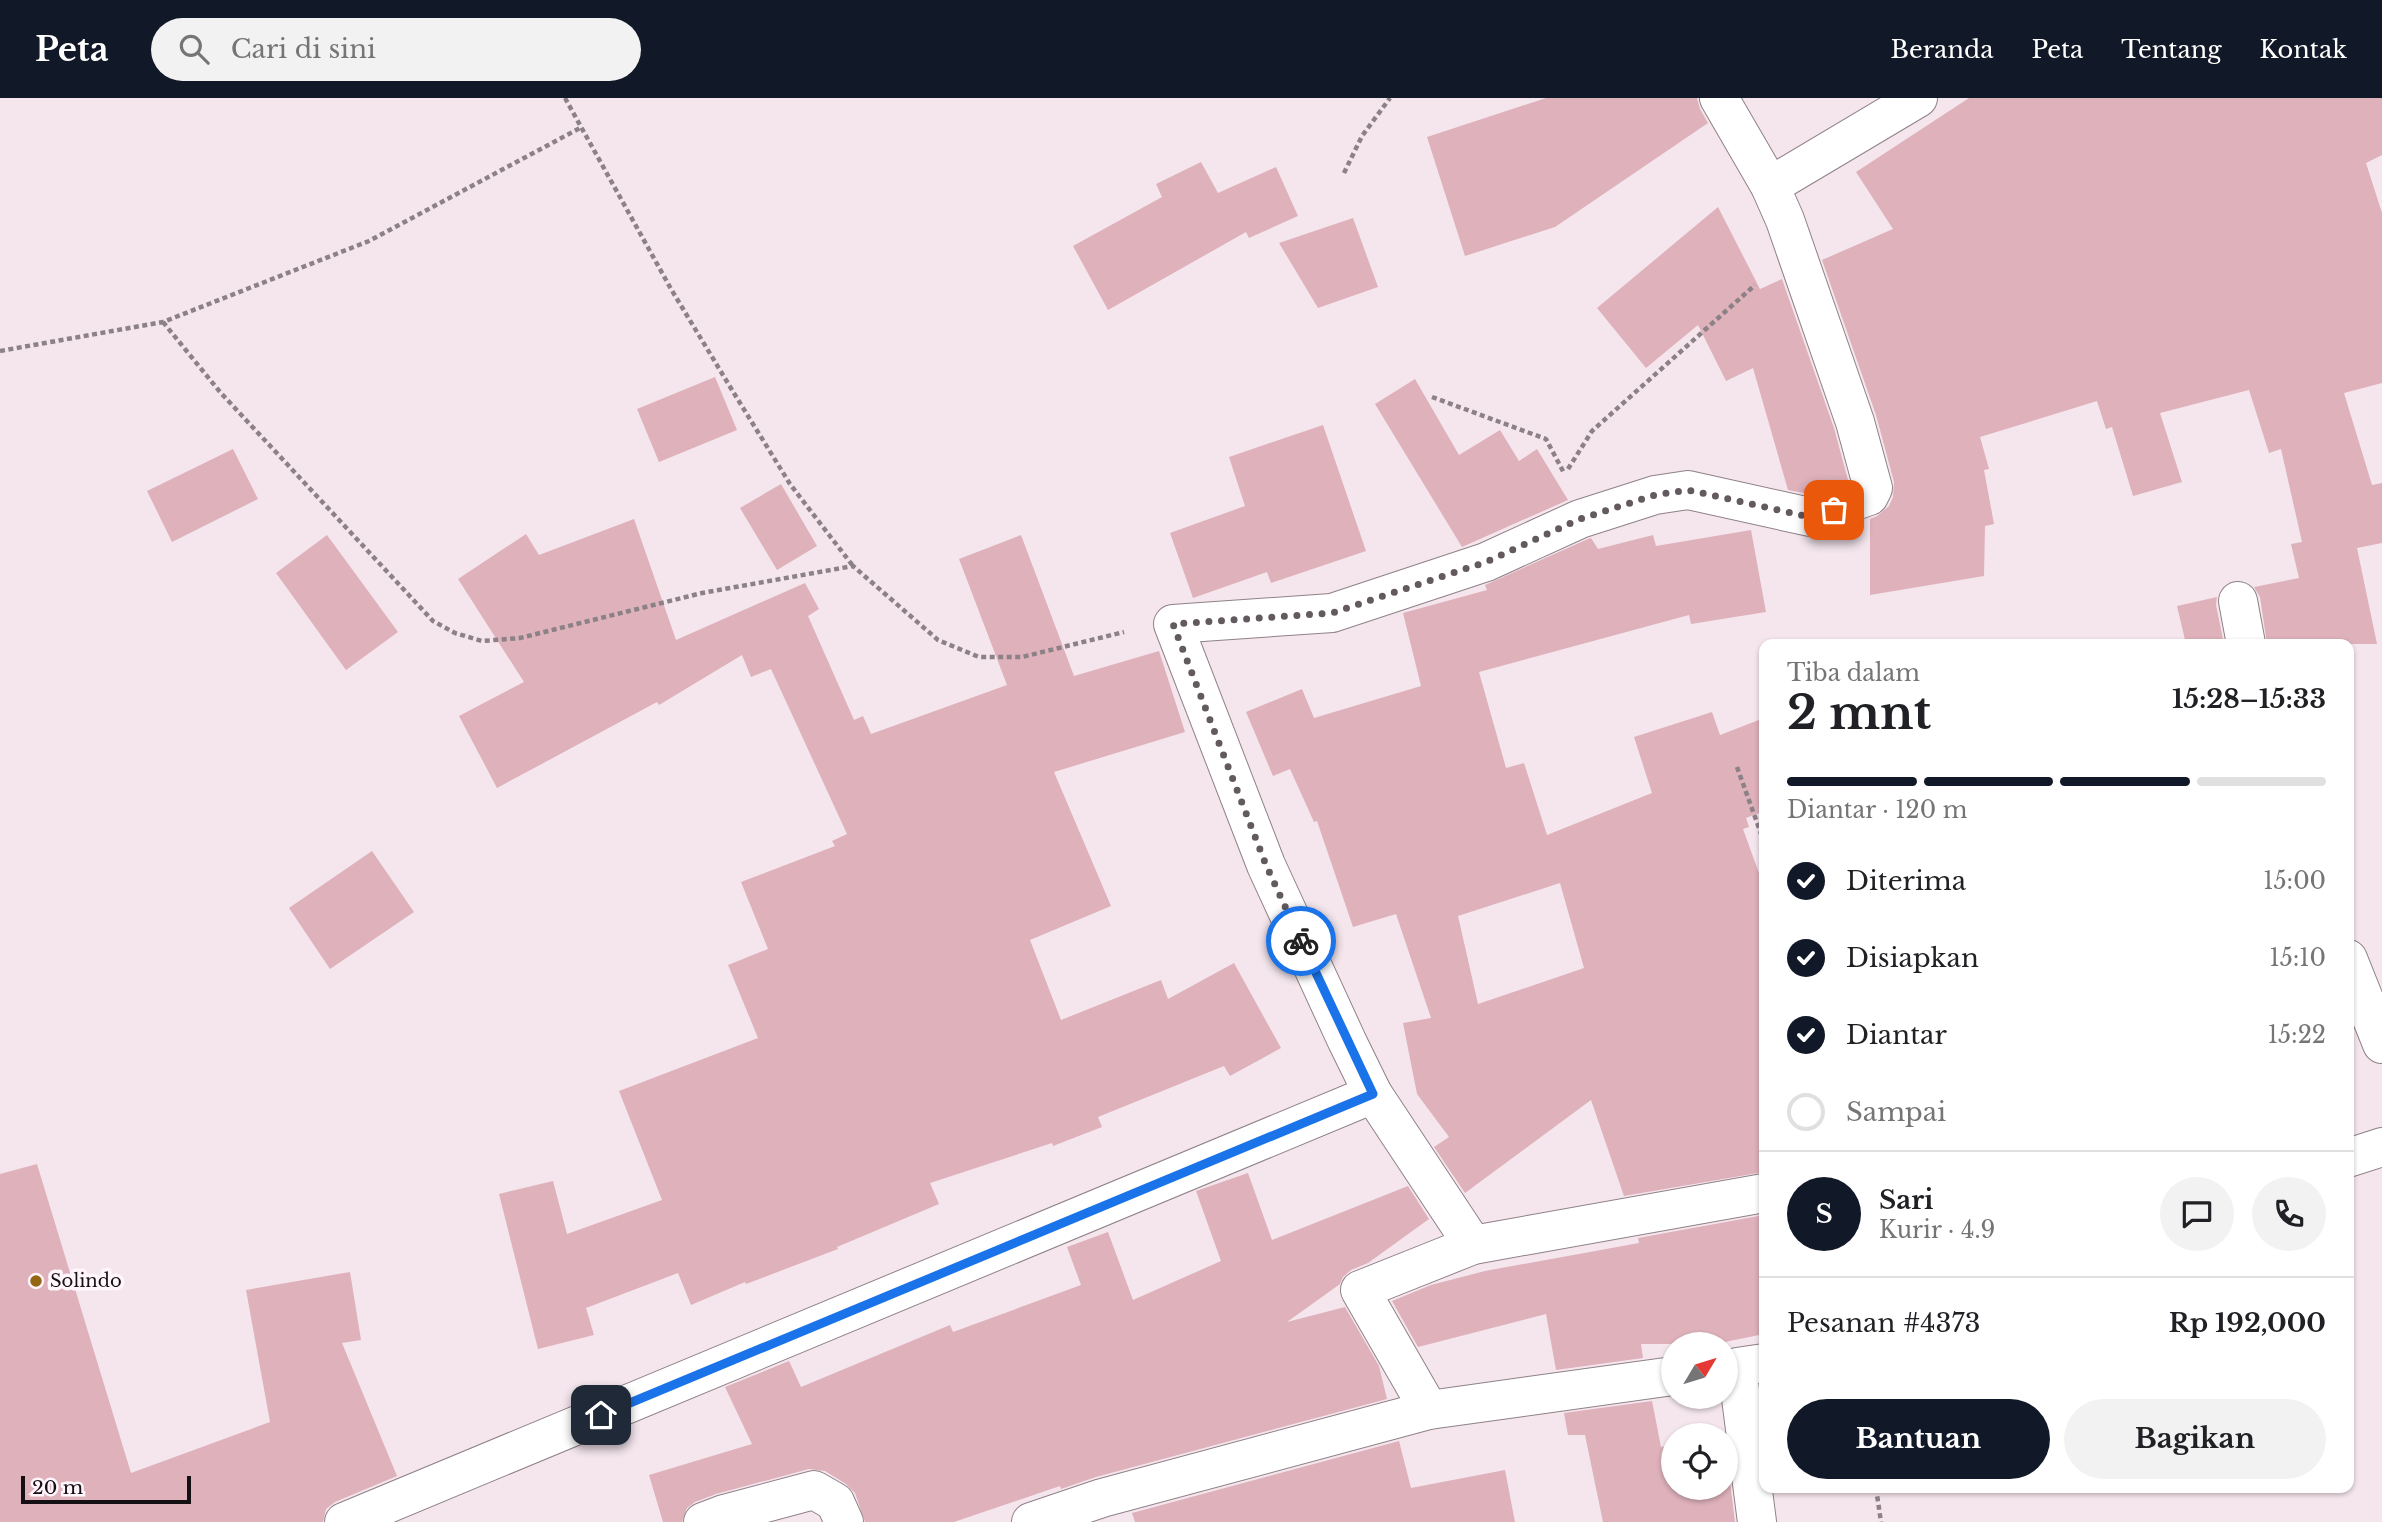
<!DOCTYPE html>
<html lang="id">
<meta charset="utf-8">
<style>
body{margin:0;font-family:"Libre Baskerville",serif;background:#f2f2f2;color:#202124;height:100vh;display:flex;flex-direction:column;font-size:26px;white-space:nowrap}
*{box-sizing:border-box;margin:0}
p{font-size:23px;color:#757577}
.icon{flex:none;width:38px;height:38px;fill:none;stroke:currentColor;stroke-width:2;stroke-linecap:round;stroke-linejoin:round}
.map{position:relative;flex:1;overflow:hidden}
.side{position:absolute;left:1759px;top:541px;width:595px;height:854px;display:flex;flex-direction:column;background:#fff;border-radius:14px;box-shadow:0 2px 5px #0004}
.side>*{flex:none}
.needle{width:46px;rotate:52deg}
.fabs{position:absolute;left:1661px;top:1234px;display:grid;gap:14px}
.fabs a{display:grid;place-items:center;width:77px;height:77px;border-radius:50%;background:#fff;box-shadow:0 2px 5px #0004;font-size:35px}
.scale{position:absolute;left:21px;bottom:18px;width:170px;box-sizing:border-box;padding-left:7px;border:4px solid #140f12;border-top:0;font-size:19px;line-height:24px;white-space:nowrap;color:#140f12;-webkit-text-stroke:5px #fff5fa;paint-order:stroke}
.pin{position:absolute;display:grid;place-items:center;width:60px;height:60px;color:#fff;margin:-30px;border-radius:14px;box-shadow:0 4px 10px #0006}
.courier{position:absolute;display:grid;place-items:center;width:70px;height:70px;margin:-35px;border:5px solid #1a73e8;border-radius:50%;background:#fff;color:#222;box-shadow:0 2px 9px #0007}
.head em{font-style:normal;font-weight:700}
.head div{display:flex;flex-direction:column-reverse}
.head{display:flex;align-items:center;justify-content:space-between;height:119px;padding:0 28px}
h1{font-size:46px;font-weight:700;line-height:52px}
.bar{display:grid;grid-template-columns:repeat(4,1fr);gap:10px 7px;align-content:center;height:84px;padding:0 28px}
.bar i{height:9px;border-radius:5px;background:#e0e0e0}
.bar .on{background:#111827}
.bar p{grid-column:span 4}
.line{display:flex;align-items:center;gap:18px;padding:0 28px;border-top:2px solid #e0e0e0}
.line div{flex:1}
.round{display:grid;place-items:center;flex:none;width:74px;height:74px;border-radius:37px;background:#f2f2f2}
ol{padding:0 28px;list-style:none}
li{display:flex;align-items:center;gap:21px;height:77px}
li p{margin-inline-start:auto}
li .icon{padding:7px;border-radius:50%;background:#111827;color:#fff;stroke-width:4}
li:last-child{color:#757577}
li i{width:38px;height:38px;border:4px solid #e0e0e0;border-radius:50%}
.cta{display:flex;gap:14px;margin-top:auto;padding:14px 28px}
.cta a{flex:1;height:80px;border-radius:42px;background:#111827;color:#fff;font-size:28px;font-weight:700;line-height:80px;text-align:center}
.cta a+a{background:#f2f2f2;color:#202124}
header{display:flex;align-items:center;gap:42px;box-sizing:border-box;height:98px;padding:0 35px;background:#111827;color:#fff}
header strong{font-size:33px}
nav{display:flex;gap:38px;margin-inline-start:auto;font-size:24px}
.search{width:490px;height:63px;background:#f2f2f2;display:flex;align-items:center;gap:18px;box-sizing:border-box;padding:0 24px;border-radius:38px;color:#757577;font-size:26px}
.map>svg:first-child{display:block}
.building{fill:#deb1bb;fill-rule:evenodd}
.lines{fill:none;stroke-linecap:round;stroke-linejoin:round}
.minor-casing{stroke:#8f8188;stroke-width:40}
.path{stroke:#8b8186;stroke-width:4.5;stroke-dasharray:5 3.5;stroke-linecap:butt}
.minor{stroke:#fff;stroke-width:38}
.done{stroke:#635a5f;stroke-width:7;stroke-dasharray:0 12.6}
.route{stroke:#1a73e8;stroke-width:9}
.poi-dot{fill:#936713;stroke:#fff5fa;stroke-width:2.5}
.labels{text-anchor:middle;stroke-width:7;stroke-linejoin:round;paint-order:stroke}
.poi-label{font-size:18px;fill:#140f12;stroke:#fff5fa;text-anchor:start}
</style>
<header>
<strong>Peta</strong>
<div class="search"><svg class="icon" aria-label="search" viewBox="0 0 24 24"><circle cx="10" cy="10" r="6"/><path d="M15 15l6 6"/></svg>Cari di sini</div>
<nav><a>Beranda</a><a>Peta</a><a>Tentang</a><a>Kontak</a></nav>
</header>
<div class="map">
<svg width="2382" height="1424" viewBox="0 0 2382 1424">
<rect width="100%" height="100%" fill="#f5e6ee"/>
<g class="building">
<path d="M1546,0H1697L1700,11L1708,25L1555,129L1465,158L1427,39Z"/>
<path d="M1969,0H2382V57L2366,65L2382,115V285L2344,295L2372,387L2382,385V445L2357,450L2377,546H2267L2260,499L2254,489L2299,480L2291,446L2302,444L2281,351L2269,355L2249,292L2160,315L2182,384L2133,398L2112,329L2106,331L2097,303L1980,339L1989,371L1984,372L1994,426L1985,428L1984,478L1870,497V421L1877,418L1889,408L1893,399L1894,384L1876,317L1822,162L1893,131L1856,74Z"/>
<path d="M1201,64L1218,95L1276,69L1298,118L1249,140L1246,134L1108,212L1073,148L1162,99L1156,86Z"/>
<path d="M1718,109L1760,191L1782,181L1834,330L1848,382L1809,396L1788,392L1753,270L1726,283L1698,227L1646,270L1597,210Z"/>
<path d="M1353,120L1378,189L1318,210L1279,145Z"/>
<path d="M715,279L737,332L659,364L637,311Z"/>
<path d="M1415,281L1459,357L1500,332L1519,363L1537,351L1568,402L1462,449L1375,306Z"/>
<path d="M1323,327L1366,453L1271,485L1267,474L1193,500L1170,435L1245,408L1229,359Z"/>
<path d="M233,351L258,401L172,444L147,393Z"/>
<path d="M781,386L817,448L777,472L740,410Z"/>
<path d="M634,421L676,542L805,485L819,511L808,518L854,622L863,618L871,636L1007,587L959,461L1021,437L1074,578L1159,553L1185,634L1054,674L1111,808L1030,842L1061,922L1161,882L1168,901L1234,865L1281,950L1230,978L1224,968L1098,1019L1102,1029L1053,1048L1052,1045L930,1085L939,1106L837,1149L838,1151L746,1186L745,1184L691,1207L678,1175L586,1210L594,1237L538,1251L499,1096L553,1083L567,1136L662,1102L619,993L758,940L728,867L768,851L741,784L835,748L832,743L847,736L771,571L751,579L742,557L659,607L657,604L497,690L459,618L524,584L458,481L526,436L539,457Z"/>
<path d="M1751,432L1766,514L1691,526L1689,517L1479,574L1506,670L1524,665L1547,737L1652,695L1634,639L1712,614L1720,637L1764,620V713L1746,720L1749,729L1743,731L1764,789V1074L1624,1098L1591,1002L1465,1095L1434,1049L1449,1039L1417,996L1403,925L1431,920L1396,816L1353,829L1317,723L1314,724L1290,671L1273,678L1246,614L1302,591L1314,620L1421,588L1403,515L1487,492L1485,487L1588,441L1591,440L1598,451L1653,437L1656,448ZM1560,785L1584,870L1478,906L1458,818Z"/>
<path d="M327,437L398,534L346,572L276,475Z"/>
<path d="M2217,499L2216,507L2224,546H2186L2177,508Z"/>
<path d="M372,753L414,814L330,871L289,810Z"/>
<path d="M37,1066L131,1375L270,1324L246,1192L350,1174L361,1242L342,1245L397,1378L335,1404L326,1411L323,1424H0V1076Z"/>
<path d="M1248,1075L1272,1142L1408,1088L1429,1121L1368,1165L1351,1172L1343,1179L1340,1186L1287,1224L1345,1209L1379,1268L1387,1301L1096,1379L1061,1391L1060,1388L954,1424H865L855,1395L846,1386L825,1373L809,1371L716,1396L695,1404L687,1410L682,1424H663L649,1377L752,1346L725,1289L789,1263L801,1289L950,1227L953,1234L1081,1187L1067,1149L1108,1134L1133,1202L1221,1163L1196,1093Z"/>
<path d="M1764,1117V1236L1715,1246H1641L1643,1260L1556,1272L1546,1216L1418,1249L1392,1203L1431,1187L1485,1173L1639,1145L1638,1140Z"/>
<path d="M1652,1303L1661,1349L1673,1346V1390H1726V1351L1735,1424H1603L1585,1337H1568L1564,1315Z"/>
<path d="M1399,1343L1411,1390L1505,1372L1515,1424H1135L1132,1415Z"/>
</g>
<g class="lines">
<defs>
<g id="minor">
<path d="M1770,88L1918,0"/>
<path d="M2238,503L2246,546"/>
<path d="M2348,861L2382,946"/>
<path d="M2348,1060L2382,1049"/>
<path d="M1473,1147L1373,996L1347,943L1266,767L1173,526L1332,515L1486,464L1580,421L1655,397L1688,392L1810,419L1869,398L1873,390L1855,324L1785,122L1770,88L1719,0"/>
<path d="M1429,1312L1360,1192L1473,1147L1764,1095"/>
<path d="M344,1424L1373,996"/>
<path d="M703,1424L724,1416L814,1392L835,1404L844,1424"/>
<path d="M1031,1424L1102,1400L1429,1312L1673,1278"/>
<path d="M1757,1424L1737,1269L1764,1265"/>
</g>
</defs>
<use href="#minor" class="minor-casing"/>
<g class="path">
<path d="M565,0L671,191L732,292L790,386L853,468"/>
<path d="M1344,75L1362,38L1390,0"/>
<path d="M163,224L220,294L433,523L455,535L482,543L520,540L702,495L853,468L938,542L979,559H1022L1124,534"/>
<path d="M0,253L163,224L369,143L580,30"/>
<path d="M1432,299L1546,341L1564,375"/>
<path d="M1568,371L1592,333L1755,187"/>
<path d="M1737,669L1764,744"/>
<path d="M1876,1390L1881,1424"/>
</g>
<use href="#minor" class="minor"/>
</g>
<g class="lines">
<path class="done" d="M1301,843L1266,767L1173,526L1332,515L1486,464L1580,421L1655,397L1688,392L1810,419L1834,412"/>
<path class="route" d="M601,1317L1373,996L1301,843"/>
</g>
<circle class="poi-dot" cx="36" cy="1183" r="7"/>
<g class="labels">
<g class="poi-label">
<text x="50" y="1189">Solindo</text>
</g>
</g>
</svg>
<div class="fabs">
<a><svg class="needle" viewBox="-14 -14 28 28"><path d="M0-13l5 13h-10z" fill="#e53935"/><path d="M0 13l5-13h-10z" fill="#757577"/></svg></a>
<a><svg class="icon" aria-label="locate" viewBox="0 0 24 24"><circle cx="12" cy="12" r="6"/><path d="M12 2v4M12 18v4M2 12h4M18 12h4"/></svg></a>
</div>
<div class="scale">20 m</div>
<div class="pin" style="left:1834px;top:412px;background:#ea580c"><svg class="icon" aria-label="bag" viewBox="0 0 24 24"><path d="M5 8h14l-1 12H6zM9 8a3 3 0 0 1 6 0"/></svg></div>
<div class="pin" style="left:601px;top:1317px;background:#1f2937"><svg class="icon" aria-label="home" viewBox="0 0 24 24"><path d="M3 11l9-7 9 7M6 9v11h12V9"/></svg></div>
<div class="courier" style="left:1301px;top:843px"><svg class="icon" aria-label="bike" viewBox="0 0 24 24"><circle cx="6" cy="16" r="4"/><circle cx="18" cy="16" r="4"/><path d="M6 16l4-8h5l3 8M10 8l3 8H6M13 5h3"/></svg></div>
<section class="side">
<div class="head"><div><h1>2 mnt</h1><p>Tiba dalam</p></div><em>15:28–15:33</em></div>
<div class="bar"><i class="on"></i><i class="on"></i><i class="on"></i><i></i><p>Diantar · 120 m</p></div>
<ol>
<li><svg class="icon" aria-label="check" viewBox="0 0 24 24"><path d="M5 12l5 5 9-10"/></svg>Diterima<p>15:00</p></li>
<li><svg class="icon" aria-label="check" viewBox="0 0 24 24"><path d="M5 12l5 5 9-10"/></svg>Disiapkan<p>15:10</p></li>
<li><svg class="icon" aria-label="check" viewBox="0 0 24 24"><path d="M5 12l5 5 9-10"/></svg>Diantar<p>15:22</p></li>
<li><i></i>Sampai</li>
</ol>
<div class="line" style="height:126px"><b class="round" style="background:#111827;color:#fff">S</b><div><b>Sari</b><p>Kurir · 4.9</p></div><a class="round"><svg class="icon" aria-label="chat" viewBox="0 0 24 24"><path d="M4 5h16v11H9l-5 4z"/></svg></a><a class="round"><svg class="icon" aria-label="phone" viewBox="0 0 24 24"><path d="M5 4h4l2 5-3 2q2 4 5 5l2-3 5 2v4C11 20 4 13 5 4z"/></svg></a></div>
<div class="line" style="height:91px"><div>Pesanan #4373</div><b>Rp 192,000</b></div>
<div class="cta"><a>Bantuan</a><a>Bagikan</a></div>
</section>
</div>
